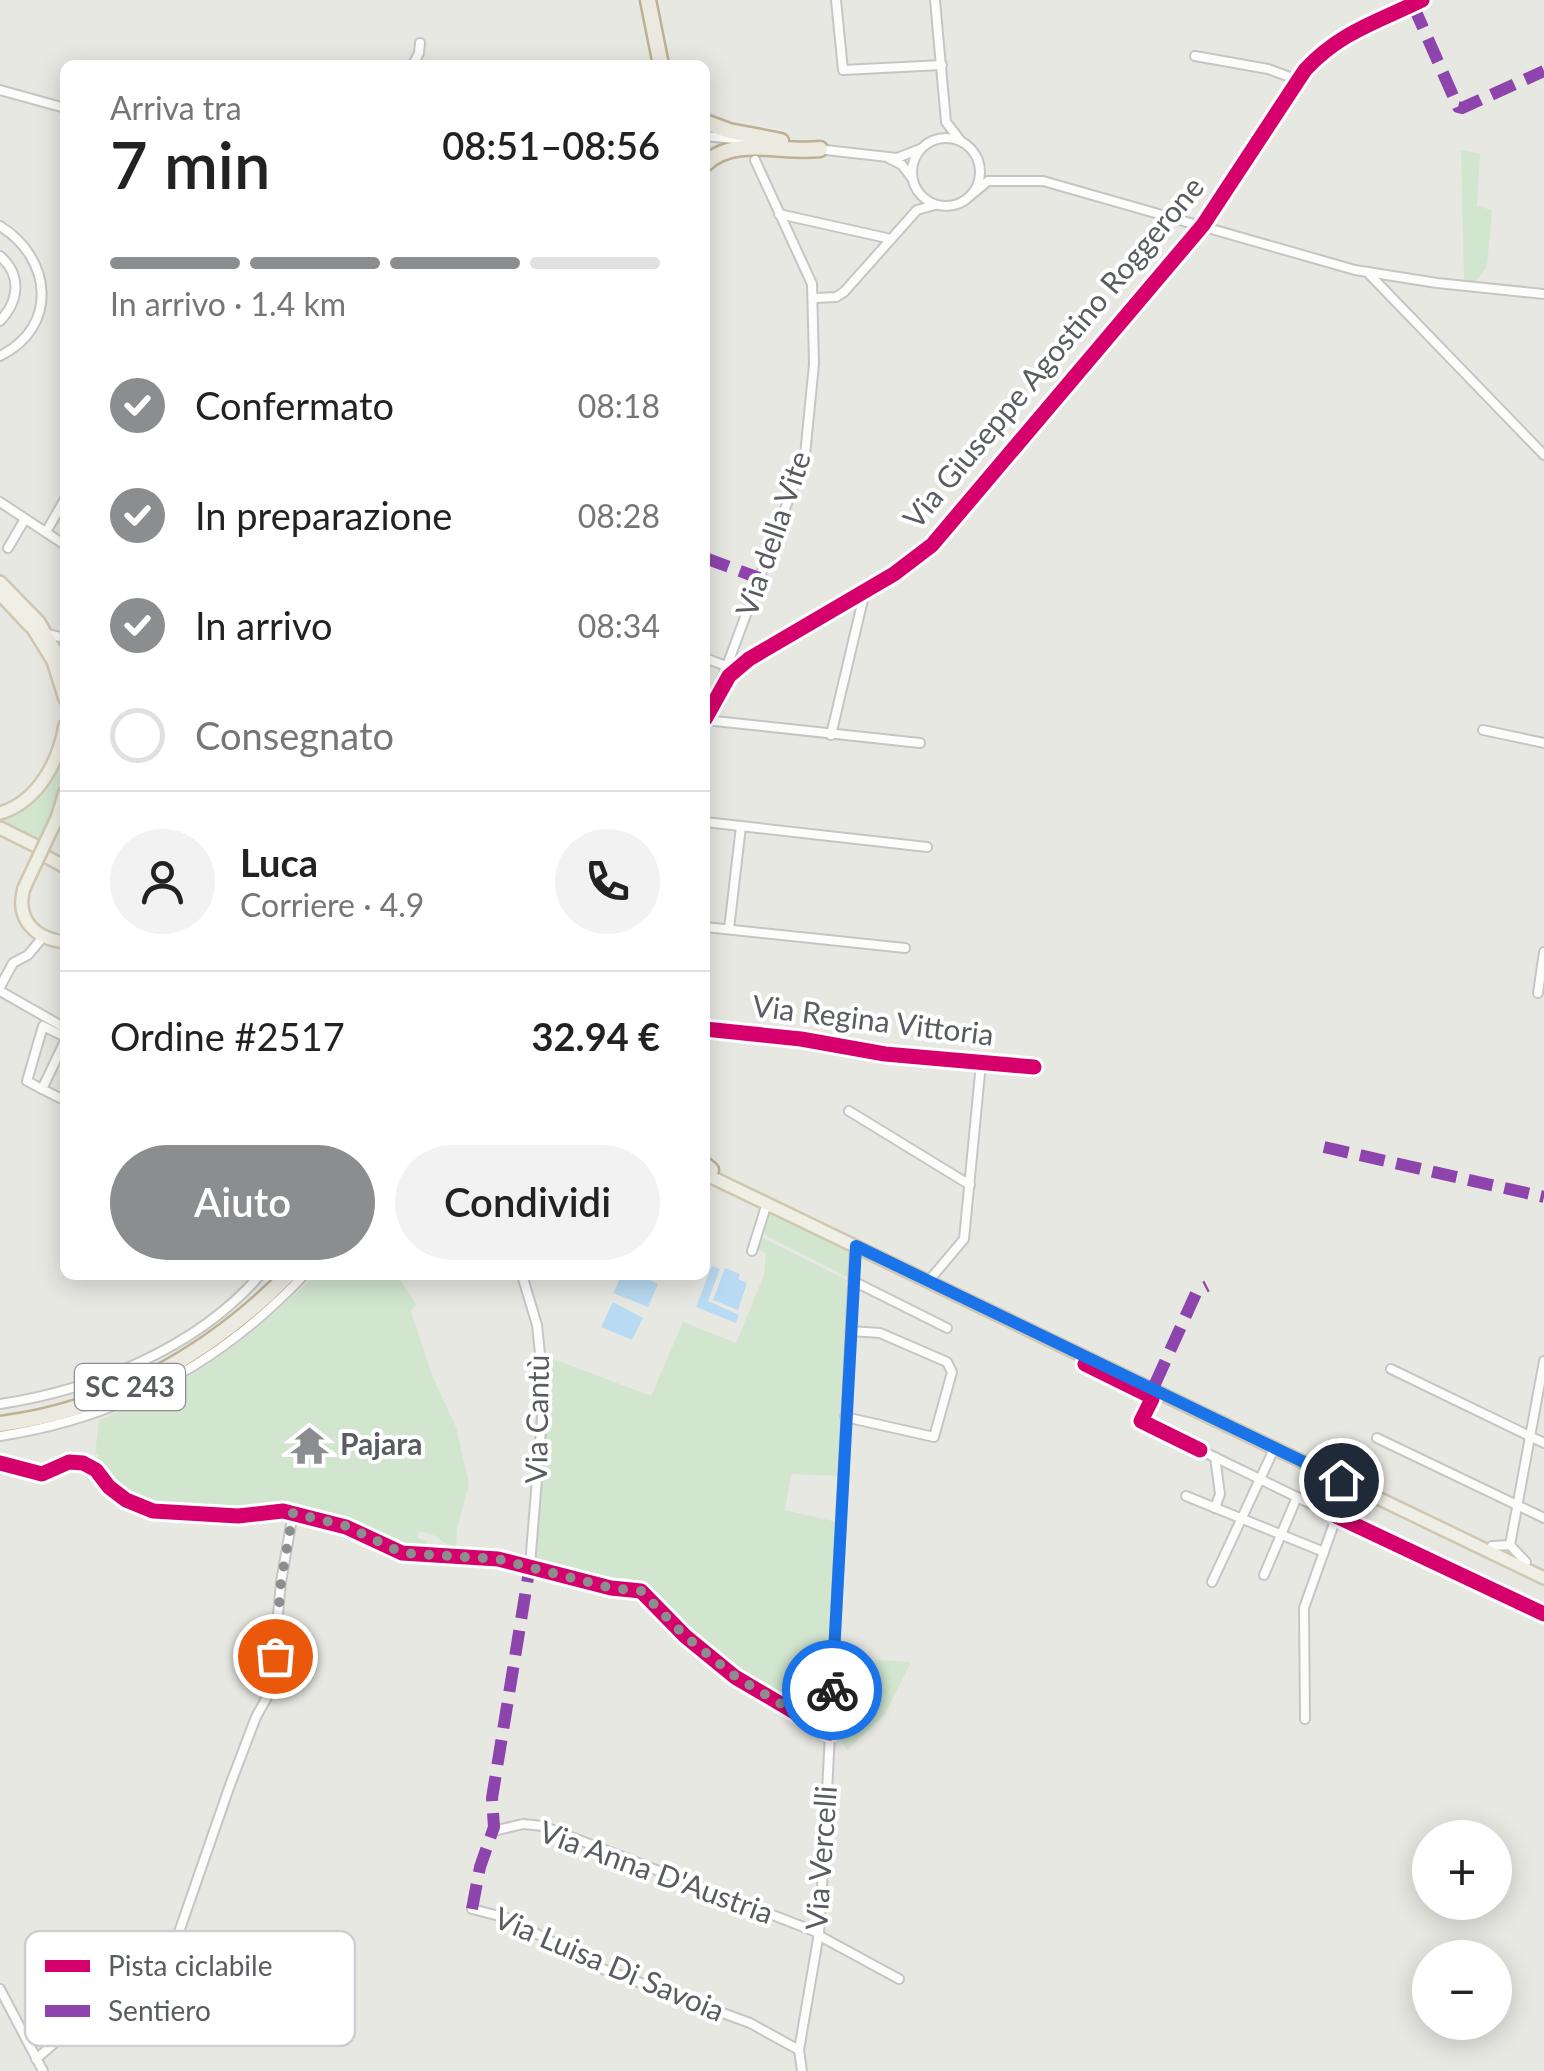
<!DOCTYPE html>
<html lang="it">
<meta charset="utf-8">
<style>
body{margin:0;font-family:Lato,sans-serif;background:#f2f2f2;color:#222;height:100vh;display:flex;flex-direction:column;font-size:38px;white-space:nowrap}
*{box-sizing:border-box;margin:0}
p{font-size:32px;color:#767676}
.icon{flex:none;width:55px;height:55px;fill:none;stroke:currentColor;stroke-width:2;stroke-linecap:round;stroke-linejoin:round}
.map{position:relative;flex:1;overflow:hidden}
.side{position:absolute;left:60px;top:60px;width:650px;height:1220px;display:flex;flex-direction:column;background:#fff;border-radius:15px;box-shadow:0 5px 25px #0003}
.side>*{flex:none}
.fabs{position:absolute;left:1412px;top:1820px;display:grid;gap:20px}
.fabs a{display:grid;place-items:center;width:100px;height:100px;border-radius:50%;background:#fff;box-shadow:0 5px 25px #0003;font-size:50px}
.pin{position:absolute;display:grid;place-items:center;width:85px;height:85px;color:#fff;margin:-42px;border:5px solid #fff;border-radius:50%;box-shadow:0 2px 10px #0007}
.courier{position:absolute;display:grid;place-items:center;width:100px;height:100px;margin:-50px;border:8px solid #1a73e8;border-radius:50%;background:#fff;color:#222;box-shadow:0 2px 12px #0007}
.headline em{font-style:normal;font-weight:600}
.headline div{display:flex;flex-direction:column-reverse}
.headline{display:flex;align-items:center;justify-content:space-between;height:170px;padding:0 50px}
h1{font-size:65px;font-weight:600;line-height:75px}
.bar{display:grid;grid-template-columns:repeat(4,1fr);gap:15px 10px;align-content:center;height:120px;padding:0 50px}
.bar i{height:12px;border-radius:8px;background:#e0e0e0}
.bar .on{background:#8b8d8e}
.bar p{grid-column:span 4}
.line{display:flex;align-items:center;gap:25px;padding:0 50px;border-top:2px solid #e0e0e0}
.line div{flex:1}
.round{display:grid;place-items:center;flex:none;width:105px;height:105px;border-radius:52px;background:#f2f2f2}
ol{padding:0 50px;list-style:none}
li{display:flex;align-items:center;gap:30px;height:110px}
li p{margin-inline-start:auto}
li .icon{padding:10px;border-radius:50%;background:#8b8d8e;color:#fff;stroke-width:4}
li:last-child{color:#767676}
li i{width:55px;height:55px;border:5px solid #e0e0e0;border-radius:50%}
.action{display:flex;gap:20px;margin-top:auto;padding:20px 50px}
.action a{flex:1;height:115px;border-radius:60px;background:#8b8d8e;color:#fff;font-size:40px;font-weight:600;line-height:115px;text-align:center}
.action a+a{background:#f2f2f2;color:#222}
.map>svg:first-child{display:block}
.green{fill:#d1e5cf}
.water{fill:#b8daf2}
.lines{fill:none;stroke-linecap:round;stroke-linejoin:round}
.minor-casing{stroke:#c5c5c5;stroke-width:12}
.major-casing{stroke:#cfc7b2;stroke-width:16}
.highway-casing{stroke:#bdb093;stroke-width:19}
.minor{stroke:#fcfcfb;stroke-width:8}
.major{stroke:#f0efe6;stroke-width:11}
.highway{stroke:#eceae0;stroke-width:14}
.major-bridge-casing{stroke:#cfc7b2;stroke-width:16;stroke-linecap:butt}
.major-bridge{stroke:#f0efe6;stroke-width:11}
.quiet{stroke:#8e44ad;stroke-width:12;stroke-dasharray:25 12;stroke-linecap:butt}
.cycleway-casing{stroke:#fff;stroke-width:21}
.cycleway{stroke:#d6006c;stroke-width:15}
.done{stroke:#8b8d8e;stroke-width:10;stroke-dasharray:0 18}
.route{stroke:#1a73e8;stroke-width:12}
.labels{text-anchor:middle;stroke-width:8;stroke-linejoin:round;paint-order:stroke}
.shield{fill:#fff;stroke:#8b8d90;stroke-width:2.5}
.shield-label{font-size:28px;font-weight:bold;fill:#595c61}
.street-label{font-size:30px;fill:#595c61;stroke:#fff}
.poi-label{font-size:30px;font-weight:bold;fill:#595c61;stroke:#fff;text-anchor:start}
.key{fill:#fff;stroke:#cdced0;stroke-width:2.5}
.key-label{font-size:28px;fill:#595c61}
</style>
<div class="map">
<svg width="1544" height="2071" viewBox="0 0 1544 2071">
<rect width="100%" height="100%" fill="#e8e8e3"/>
<g class="green">
<path d="M1461,150L1480,154L1477,206L1492,210L1487,267L1474,283L1464,282Z"/>
<path d="M65,737L62,789L42,842L0,824V816L22,807Z"/>
<path d="M770,1209L852,1249L849,1278L767,1236L762,1230Z"/>
<path d="M759,1236L850,1282L840,1476L791,1474L785,1510L837,1522L827,1727L737,1675L677,1624L645,1590L614,1586L533,1562L546,1395L545,1356L651,1396L683,1322L736,1343L764,1275L766,1253L756,1249Z"/>
<path d="M315,1275H397L417,1305L411,1310L413,1318L432,1375L456,1427L469,1484L457,1529L456,1550L433,1535L419,1531L417,1538L427,1541L428,1551L409,1552L348,1526L272,1509L271,1503L268,1510C227,1517 147,1517 115,1490C107,1483 101,1473 94,1465L99,1455L95,1454L99,1420C190,1384 246,1343 315,1275Z"/>
<path d="M876,1660L911,1662L885,1714L847,1750L841,1740L832,1735L834,1699L868,1701L870,1661Z"/>
</g>
<g class="water">
<path d="M712,1266L720,1269L708,1301L739,1315L736,1323L696,1307Z"/>
<path d="M725,1268L740,1274L738,1279L747,1283L738,1310L713,1300Z"/>
<path d="M622,1275H640L658,1284L648,1307L613,1293Z"/>
<path d="M613,1302L643,1318L632,1340L601,1327Z"/>
</g>
<g class="lines">
<defs>
<g id="minor">
<path d="M836,0L843,70L942,65"/>
<path d="M935,0L946,122L960,140"/>
<path d="M1195,56L1268,69L1298,80"/>
<path d="M413,65L419,53L420,43"/>
<path d="M0,90L65,108"/>
<path d="M705,136L744,140"/>
<circle cx="946" cy="172" r="34"/>
<path d="M817,149L897,158L920,149"/>
<path d="M890,159L902,165L912,178"/>
<path d="M971,195L988,181H1043L1355,270L1437,283L1544,294"/>
<path d="M779,214L891,239"/>
<path d="M0,226C52,258 59,327 0,356"/>
<path d="M0,256C22,275 19,301 0,321"/>
<path d="M1370,275L1544,455"/>
<path d="M815,298L836,297L844,292L917,210L935,205"/>
<path d="M0,502L65,545"/>
<path d="M46,532L65,499"/>
<path d="M8,548L25,519"/>
<path d="M47,634L65,638"/>
<path d="M705,658L726,666"/>
<path d="M721,682L805,455L814,364L812,284L755,160"/>
<path d="M705,719L729,676L749,659L894,574L932,545L1203,225L1305,70C1340,32 1377,22 1422,0"/>
<path d="M705,720L920,743"/>
<path d="M1483,730L1544,743"/>
<path d="M831,735L865,591"/>
<path d="M705,822L927,847"/>
<path d="M705,927L905,948"/>
<path d="M729,929L741,826"/>
<path d="M0,987L13,963L28,955L43,937"/>
<path d="M0,991L65,1028"/>
<path d="M1538,993L1544,952"/>
<path d="M705,1029L801,1039L885,1054L1034,1067"/>
<path d="M65,1037L43,1026L27,1081L42,1089L65,1041"/>
<path d="M42,1089L64,1100"/>
<path d="M849,1111L970,1185"/>
<path d="M752,1251L767,1203"/>
<path d="M522,1275L537,1325L544,1393L530,1565"/>
<path d="M932,1277L964,1239L981,1063"/>
<path d="M853,1281L947,1328"/>
<path d="M1391,1369L1544,1443"/>
<path d="M0,1404C93,1390 197,1348 260,1275"/>
<path d="M845,1417L934,1437L952,1372L947,1362L880,1333L850,1331"/>
<path d="M0,1436C120,1418 221,1363 304,1275"/>
<path d="M1377,1438L1544,1518"/>
<path d="M1200,1450L1336,1516"/>
<path d="M0,1463L42,1474L69,1462L83,1463L96,1470L109,1487L126,1500L153,1511L238,1516L283,1511L346,1527L402,1553L498,1559L611,1588L641,1591L685,1636L735,1677L830,1733"/>
<path d="M1186,1496L1324,1552"/>
<path d="M1215,1508L1220,1494L1215,1457"/>
<path d="M1510,1545L1544,1361"/>
<path d="M1510,1545L1526,1562"/>
<path d="M1492,1546L1510,1545"/>
<path d="M1264,1575L1297,1497"/>
<path d="M1212,1582L1274,1449"/>
<path d="M1305,1719L1304,1608L1348,1484"/>
<path d="M493,1831L523,1824L543,1826L819,1933"/>
<path d="M472,1909L507,1918L603,1969L750,2023L799,2050"/>
<path d="M818,1935L899,1979"/>
<path d="M0,1989L43,2071"/>
<path d="M36,2059L158,1954L179,1932L230,1785L256,1717L271,1690L281,1582L293,1513"/>
<path d="M802,2071L799,2050L819,1933L823,1870L855,1246"/>
</g>
<g id="major">
<path d="M0,582L37,620"/>
<path d="M0,594L30,626"/>
<path d="M39,622L65,668"/>
<path d="M32,627L53,661L65,699"/>
<path d="M0,813C38,802 59,761 65,725"/>
<path d="M57,818L65,792"/>
<path d="M0,828L40,848"/>
<path d="M47,857L65,867"/>
<path d="M24,888C15,919 35,939 65,942"/>
<path d="M705,1174L1544,1578"/>
</g>
<g id="highway">
<path d="M648,0L661,65"/>
<path d="M705,122L729,131L781,141"/>
<path d="M705,164C735,135 783,154 820,149"/>
<path d="M705,1165L711,1170"/>
<path d="M0,1424C111,1410 210,1354 288,1275"/>
</g>
</defs>
<use href="#minor" class="minor-casing"/>
<use href="#major" class="major-casing"/>
<use href="#highway" class="highway-casing"/>
<use href="#minor" class="minor"/>
<use href="#major" class="major"/>
<use href="#highway" class="highway"/>
<defs>
<path id="major-bridge" d="M24,888L57,818"/>
</defs>
<use href="#major-bridge" class="major-bridge-casing"/>
<use href="#major-bridge" class="major-bridge"/>
<g class="quiet">
<path d="M1413,5L1458,107L1462,108L1544,71"/>
<path d="M705,558L759,578"/>
<path d="M1324,1147L1544,1197"/>
<path d="M1155,1384L1197,1291L1207,1286"/>
<path d="M472,1909L480,1867L494,1827L492,1798L530,1565"/>
</g>
<defs>
<g id="cycleway">
<path d="M705,719L729,676L749,659L894,574L932,545L1203,225L1305,70C1340,32 1377,22 1422,0"/>
<path d="M705,1029L801,1039L885,1054L1034,1067"/>
<path d="M1085,1364L1150,1396L1152,1399L1141,1421L1200,1450"/>
<path d="M0,1463L42,1474L69,1462L83,1463L96,1470L109,1487L126,1500L153,1511L238,1516L283,1511L346,1527L402,1553L498,1559L611,1588L641,1591L685,1636L735,1677L830,1733"/>
<path d="M1336,1516L1544,1614"/>
</g>
</defs>
<use href="#cycleway" class="cycleway-casing"/>
<use href="#cycleway" class="cycleway"/>
</g>
<g class="lines">
<path class="done" d="M275,1656L281,1582L293,1513L346,1526L402,1553L498,1559L611,1588L641,1591L685,1636L736,1677L830,1733L832,1690"/>
<path class="route" d="M832,1690L856,1246L1341,1480"/>
</g>
<defs>
<symbol id="temple-bare" viewBox="-9 -9 18 18"><path d="M0-6L5-2H3V0L6.5 2.5H4V6H1.5V3h-3V6H-4V2.5H-6.5L-3 0V-2H-5Z" fill="#8b8d8e" stroke="#fff" stroke-width="2.5" paint-order="stroke"/></symbol>
</defs>
<g fill-rule="evenodd">
<use href="#temple-bare" x="282" y="1418" width="55" height="55"/>
</g>
<g class="labels">
<rect class="shield" x="75" y="1364" width="110" height="46" rx="8"/>
<g class="shield-label">
<text x="130" y="1397">SC 243</text>
</g>
<g class="street-label">
<text transform="translate(1054 353) rotate(-50)" y="10">Via Giuseppe Agostino Roggerone</text>
<text transform="translate(774 534) rotate(-71)" y="10">Via della Vite</text>
<text transform="translate(873 1021) rotate(7)" y="10">Via Regina Vittoria</text>
<text transform="translate(538 1419) rotate(-89)" y="10">Via Cantù</text>
<text transform="translate(822 1858) rotate(-86)" y="10">Via Vercelli</text>
<text transform="translate(656 1873) rotate(20)" y="10">Via Anna D'Austria</text>
<text transform="translate(609 1965) rotate(23)" y="10">Via Luisa Di Savoia</text>
</g>
<g class="poi-label">
<text x="340" y="1455">Pajara</text>
</g>
</g>
<rect x="25" y="1931" width="330" height="115" rx="15" class="key"/>
<rect x="45" y="1960" width="45" height="12" fill="#d6006c"/>
<rect x="45" y="2005" width="45" height="12" fill="#8e44ad"/>
<g class="key-label">
<text x="108" y="1976">Pista ciclabile</text>
<text x="108" y="2021">Sentiero</text>
</g>
</svg>
<div class="fabs">
<a>+</a>
<a>−</a>
</div>
<div class="pin" style="left:275px;top:1656px;background:#ea580c"><svg class="icon" aria-label="bag" viewBox="0 0 24 24"><path d="M5 8h14l-1 12H6zM9 8a3 3 0 0 1 6 0"/></svg></div>
<div class="pin" style="left:1341px;top:1480px;background:#1f2937"><svg class="icon" aria-label="home" viewBox="0 0 24 24"><path d="M3 11l9-7 9 7M6 9v11h12V9"/></svg></div>
<div class="courier" style="left:832px;top:1690px"><svg class="icon" aria-label="bike" viewBox="0 0 24 24"><circle cx="6" cy="16" r="4"/><circle cx="18" cy="16" r="4"/><path d="M6 16l4-8h5l3 8M10 8l3 8H6M13 5h3"/></svg></div>
<section class="side">
<div class="headline"><div><h1>7 min</h1><p>Arriva tra</p></div><em>08:51–08:56</em></div>
<div class="bar"><i class="on"></i><i class="on"></i><i class="on"></i><i></i><p>In arrivo · 1.4 km</p></div>
<ol>
<li><svg class="icon" aria-label="check" viewBox="0 0 24 24"><path d="M5 12l5 5 9-10"/></svg>Confermato<p>08:18</p></li>
<li><svg class="icon" aria-label="check" viewBox="0 0 24 24"><path d="M5 12l5 5 9-10"/></svg>In preparazione<p>08:28</p></li>
<li><svg class="icon" aria-label="check" viewBox="0 0 24 24"><path d="M5 12l5 5 9-10"/></svg>In arrivo<p>08:34</p></li>
<li><i></i>Consegnato</li>
</ol>
<div class="line" style="height:180px"><a class="round"><svg class="icon" aria-label="person" viewBox="0 0 24 24"><circle cx="12" cy="8" r="4"/><path d="M4 21q1-7 8-7t8 7"/></svg></a><div><b>Luca</b><p>Corriere · 4.9</p></div><a class="round"><svg class="icon" aria-label="phone" viewBox="0 0 24 24"><path d="M5 4h4l2 5-3 2q2 4 5 5l2-3 5 2v4C11 20 4 13 5 4z"/></svg></a></div>
<div class="line" style="height:130px"><div>Ordine #2517</div><b>32.94 €</b></div>
<div class="action"><a>Aiuto</a><a>Condividi</a></div>
</section>
</div>
